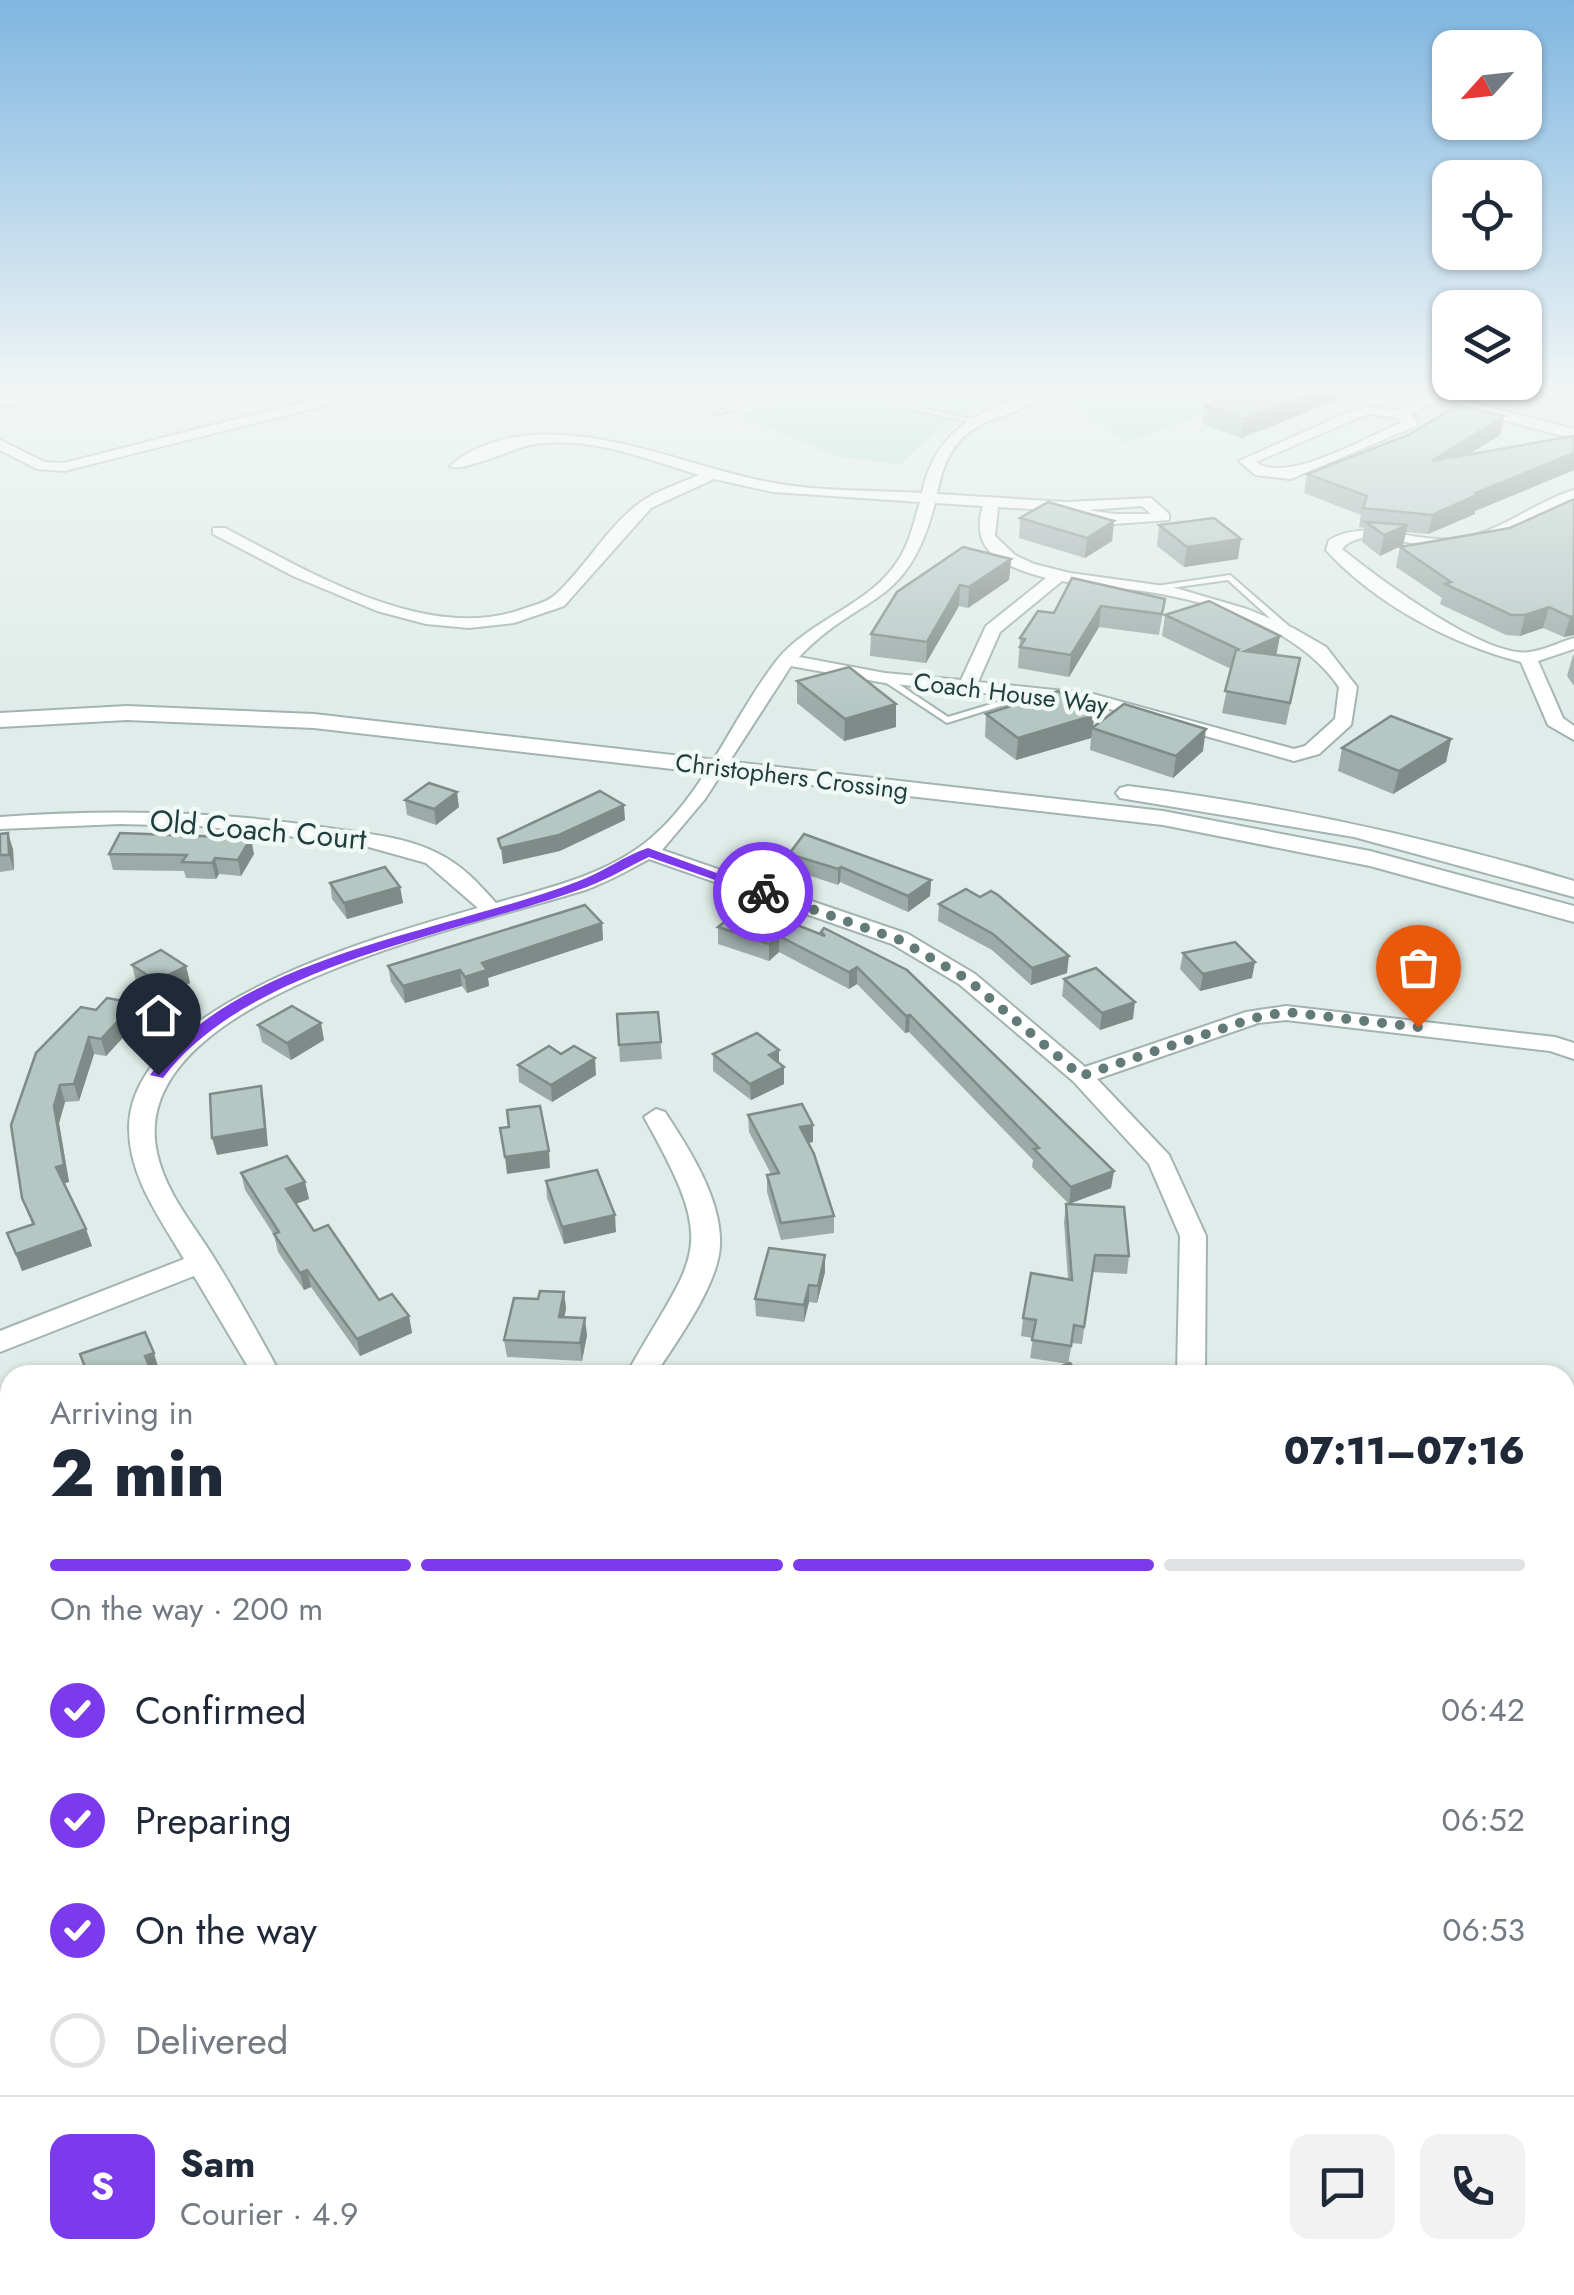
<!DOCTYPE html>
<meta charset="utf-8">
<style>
body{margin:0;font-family:Jost,sans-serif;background:#f2f2f3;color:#1f2937;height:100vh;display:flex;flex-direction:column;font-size:38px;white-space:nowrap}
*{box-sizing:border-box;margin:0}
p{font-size:32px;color:#747a83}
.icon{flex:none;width:55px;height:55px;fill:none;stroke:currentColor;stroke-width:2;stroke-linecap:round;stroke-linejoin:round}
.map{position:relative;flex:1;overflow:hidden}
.side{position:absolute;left:0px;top:1365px;width:1575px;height:930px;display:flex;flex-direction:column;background:#fff;border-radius:30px 30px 0 0;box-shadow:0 2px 8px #0004}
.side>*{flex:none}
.needle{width:65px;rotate:243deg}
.buttons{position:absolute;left:1432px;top:30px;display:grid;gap:20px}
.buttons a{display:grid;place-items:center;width:110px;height:110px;border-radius:20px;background:#fff;box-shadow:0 2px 8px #0004;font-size:50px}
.pin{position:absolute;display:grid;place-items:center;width:85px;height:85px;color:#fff;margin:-102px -42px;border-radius:50% 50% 50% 0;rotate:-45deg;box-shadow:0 0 10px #0007}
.pin .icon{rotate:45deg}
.courier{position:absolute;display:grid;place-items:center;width:100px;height:100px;margin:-50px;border:8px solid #7c3aed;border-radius:50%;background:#fff;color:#222;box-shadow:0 2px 12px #0007}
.head em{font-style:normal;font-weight:800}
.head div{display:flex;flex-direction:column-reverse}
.head{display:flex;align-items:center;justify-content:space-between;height:170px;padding:0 50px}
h1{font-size:65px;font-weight:800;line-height:75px}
.bar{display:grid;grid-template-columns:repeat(4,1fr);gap:15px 10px;align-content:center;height:120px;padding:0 50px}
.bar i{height:12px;border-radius:8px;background:#e0e1e3}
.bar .selected{background:#7c3aed}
.bar p{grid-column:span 4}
.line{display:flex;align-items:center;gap:25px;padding:0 50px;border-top:2px solid #e0e1e3}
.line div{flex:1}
.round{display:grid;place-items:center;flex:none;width:105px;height:105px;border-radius:20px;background:#f2f2f3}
ol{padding:0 50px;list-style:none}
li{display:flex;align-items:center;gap:30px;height:110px}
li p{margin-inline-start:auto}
li .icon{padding:10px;border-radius:50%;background:#7c3aed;color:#fff;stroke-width:4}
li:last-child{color:#747a83}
li i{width:55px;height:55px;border:5px solid #e0e1e3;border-radius:50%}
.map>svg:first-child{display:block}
.green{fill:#b7dfc9}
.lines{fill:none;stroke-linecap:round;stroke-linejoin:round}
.service-casing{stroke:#a2b4b1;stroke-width:4}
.minor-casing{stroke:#a2b4b1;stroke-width:4}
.tertiary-casing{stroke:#a2b4b1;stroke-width:4}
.service{fill:#fff;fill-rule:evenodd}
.minor{fill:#fff;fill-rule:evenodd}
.tertiary{fill:#fff;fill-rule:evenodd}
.wall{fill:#9caba8}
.shaded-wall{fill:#7f8b88}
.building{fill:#b5c7c3;stroke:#7f8b88;stroke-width:2.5}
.route{fill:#7c3aed}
.done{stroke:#637b78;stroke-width:10;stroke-dasharray:0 18}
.labels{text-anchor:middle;stroke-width:9;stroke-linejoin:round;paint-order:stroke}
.far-street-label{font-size:25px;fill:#1f3e3b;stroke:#f1f9f6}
.street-label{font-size:30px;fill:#1f3e3b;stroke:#f1f9f6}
</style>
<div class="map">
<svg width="1574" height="2295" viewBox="0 0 1574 2295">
<rect width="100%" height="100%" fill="#e0ece9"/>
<g class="green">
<path d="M814,390H1021C976,402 933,433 900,465L835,456L739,415Z"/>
<path d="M1085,390H1265L1126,443L1060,397Z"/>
</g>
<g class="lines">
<defs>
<g id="service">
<path d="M781,390H791L720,414L715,413Z"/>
<path d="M866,390H875L907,404L982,422L979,424L903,407Z"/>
<path d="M1230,575L1290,627V631H1284L1228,580L1156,590L1152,588L1156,586Z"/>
<path d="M885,675L948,717L1031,692L1039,694L947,723L882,680V676Z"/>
</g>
<g id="minor">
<path d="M38,390H61L0,408V400Z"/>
<path d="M330,390H344L338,402L64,471L37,469L0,450V440L45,462L64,463L327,396Z"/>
<path d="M1039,390H1059C1003,428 954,407 937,494L1066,502L1151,498L1169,514V520L1114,524L1064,511L998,507L995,536L1015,555L1034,564L1070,573L1172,587L1247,609L1293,628L1326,647L1357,687L1351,725L1319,754L1294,761L1092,704L885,683L791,666L705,799L662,850L908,934L975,974L1085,1067L1246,1012L1286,1006L1555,1037L1574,1043V1059L1550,1051L1286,1020L1258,1023L1097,1079L1169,1155L1206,1236L1205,1375H1177L1180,1236L1149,1164L1073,1081L959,984L892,944L649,859C629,870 609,881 588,889C482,924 122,995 157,1153C166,1194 194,1225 214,1258C236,1293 260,1337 281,1375H253L194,1276L0,1352V1331L184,1259C160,1218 129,1177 129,1128C130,1004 383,935 478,908L426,863L358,844L200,826L120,824L0,829V817C112,809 224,811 335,829C369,834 407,837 439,854C462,865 479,884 496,903C548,888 607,875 650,839C705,793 733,716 777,660C810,619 871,605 899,559C910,542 914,521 920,502L773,492L714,479L651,508L564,606L514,623L469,628L426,624L377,611L293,576L213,534V528H225C306,570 424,643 520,610C531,606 546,603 555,595C585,568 605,530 637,505C654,491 679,484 699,475C646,459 586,434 530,445C512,449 460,473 450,466C537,394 674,465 768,482C818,492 871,490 922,493C936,427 980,411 1039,390ZM935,503L983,506C968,554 1007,567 1046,578L986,626L961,680L885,673L799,657C862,591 907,611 935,503ZM1142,506L1151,514H1114L1088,510ZM1062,581C1093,587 1125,588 1156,593C1222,605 1300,630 1339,687L1335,719L1305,746L1294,749L1093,694L978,682L1000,632Z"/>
<path d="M1422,391L1434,402L1412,415L1418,423L1416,426L1291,479L1255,475L1239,461L1360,407L1401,410L1419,401L1415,395ZM1367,414L1399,418L1402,422C1369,436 1286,485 1256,462Z"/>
<path d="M1574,490V500C1532,514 1494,548 1449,549C1419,549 1363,523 1342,549C1377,577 1485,659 1530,652C1545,650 1560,642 1574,638V649L1538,661L1563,718L1574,726V740L1548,725L1521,662C1451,644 1375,604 1326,550L1329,540C1370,518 1409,542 1451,539C1495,537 1533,502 1574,490Z"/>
<path d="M656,1109L665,1112C689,1149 722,1199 720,1245C719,1284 676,1342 655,1375H626C696,1250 721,1254 644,1117Z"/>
<path d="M10,1817V1849L0,1853V1821Z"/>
<path d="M293,2285H336L332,2295H289Z"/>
</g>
<g id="tertiary">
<path d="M1392,390H1420L1574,429V439Z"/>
<path d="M127,706L314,714L1163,811L1370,851L1574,906V922L1370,866L1163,825L314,728L127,720L0,727V713Z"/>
<path d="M1128,786C1280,805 1428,837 1574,881V897L1354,837L1120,798L1116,793L1120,788Z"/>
</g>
</defs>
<use href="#service" class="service-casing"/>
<use href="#minor" class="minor-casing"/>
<use href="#tertiary" class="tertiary-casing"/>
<use href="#service" class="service"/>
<use href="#minor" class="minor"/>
<use href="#tertiary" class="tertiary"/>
</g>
<g class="wall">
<path d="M1247,390H1346L1345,397L1241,438L1203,424L1205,406Z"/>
<path d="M1472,390H1523L1503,401L1472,393Z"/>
<path d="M1500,435L1468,455L1574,436V470L1475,511V514L1428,534L1406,532L1403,545L1380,556L1362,542L1364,528L1359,527L1361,515L1304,493L1307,474Z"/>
<path d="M1574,499V635L1564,637L1543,628L1520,636L1506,635L1440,604L1442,598L1396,567L1400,547L1510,528Z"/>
<path d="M1020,518L1114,521L1112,541L1085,558L1019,538Z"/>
<path d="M1159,525L1238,559L1184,567L1157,546Z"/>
<path d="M1011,559L1009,580L968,608L959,606L926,663L870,656L871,634L897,592Z"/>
<path d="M1072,578L1165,599L1159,635L1099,627L1069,677L1018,668L1020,638L1054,613Z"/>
<path d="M1165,615L1276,655L1300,658L1286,725L1222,713L1231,669L1162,636Z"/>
<path d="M1573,655H1574V686L1567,676Z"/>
<path d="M797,681L896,704V727L844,741L797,703Z"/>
<path d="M986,714L1093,727L1203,751L1173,778L1090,750L1091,738L1016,760L985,737Z"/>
<path d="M1451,739L1446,762L1393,794L1338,771L1342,748Z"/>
<path d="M405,800L459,807L436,825L407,815Z"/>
<path d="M0,834L13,849L14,870L0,872Z"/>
<path d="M109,854H254L241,876L219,874L216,879L186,878L184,871L113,870Z"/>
<path d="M789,854L931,880L930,896L908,912L840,882L838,885L789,869Z"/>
<path d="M330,883L400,887L403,903L347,919L332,899Z"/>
<path d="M980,897L1067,973L1031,985L992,950L938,921L939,904Z"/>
<path d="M602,923L603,940L488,978L489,986L467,993L462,986L405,1003L391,982L388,966Z"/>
<path d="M718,927L821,934V932L1111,1188L1069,1204L1032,1167L1033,1160L909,1032L905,1033L857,984L849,989L779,952L769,961L718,944Z"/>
<path d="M1183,953L1252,978L1200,991L1180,969Z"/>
<path d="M132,965L186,966L190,983L160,998L136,981Z"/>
<path d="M1064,979L1133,1019L1100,1030L1062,996Z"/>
<path d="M135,1003L139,1020L106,1056L94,1054L79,1101L65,1102L59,1123L69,1182L64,1183L86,1229L92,1246L22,1271L7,1233L32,1224L22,1198L11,1125L96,1010Z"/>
<path d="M658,1012L662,1059L620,1062L619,1045Z"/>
<path d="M258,1025L324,1040L291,1060L262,1042Z"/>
<path d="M713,1054L779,1063L784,1084L751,1100L713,1071Z"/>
<path d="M518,1065L596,1075L552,1102L519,1082Z"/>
<path d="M748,1115L813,1142L808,1143L834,1216V1233L781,1240L767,1192V1175L771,1174L749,1132Z"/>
<path d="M241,1173L305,1182L309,1199L296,1204L314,1231L379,1300L409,1316L412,1333L360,1356L311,1287L304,1290L278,1252L274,1235L245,1190Z"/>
<path d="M546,1181L616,1232L564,1244L547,1198Z"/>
<path d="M1066,1204L1129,1256L1127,1274L1092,1272L1082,1344L1072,1343L1068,1364L1030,1358L1033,1338L1021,1336L1023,1318L1068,1279L1064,1222Z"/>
<path d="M825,1272L817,1303L809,1302L804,1322L756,1316L755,1299Z"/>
<path d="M564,1292L566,1309L564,1317L587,1335L582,1361L507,1357L504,1340L538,1299Z"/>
<path d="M1565,1698H1574V1803L1565,1802Z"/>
<path d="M421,2285H526L523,2295H424Z"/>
</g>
<g class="shaded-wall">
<path d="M1319,390H1346L1345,397L1241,438L1244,419Z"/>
<path d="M1506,390H1523L1503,401Z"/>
<path d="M1504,416L1500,435L1428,480L1432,461Z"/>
<path d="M1574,453V470L1475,511V514L1428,534L1432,515L1476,493Z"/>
<path d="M1114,521L1112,541L1085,558L1087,538Z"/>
<path d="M1408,525L1403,545L1380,556L1384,535Z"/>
<path d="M1241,539L1238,559L1184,567L1187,547Z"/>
<path d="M1011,559L1009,580L968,608L969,587Z"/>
<path d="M960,585L959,606L926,663L927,642Z"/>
<path d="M1101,606L1099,627L1069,677L1071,655Z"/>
<path d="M1549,607L1543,628L1520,636L1525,615Z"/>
<path d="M1574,616V635L1564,637L1570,617Z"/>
<path d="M1280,636L1276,657L1245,651Z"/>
<path d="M896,704V727L844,741L845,719Z"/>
<path d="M1095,715L1091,738L1016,760L1018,738Z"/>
<path d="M1206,729L1203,751L1173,778L1176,756Z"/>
<path d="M1451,739L1446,762L1393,794L1399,771Z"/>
<path d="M457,792L459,807L436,825L434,809Z"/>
<path d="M624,805L625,820L560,851L503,864L501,848Z"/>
<path d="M8,833L13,849L14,870L9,855Z"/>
<path d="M251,838L254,854L241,876L238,860Z"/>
<path d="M215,858L219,874L216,879L212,863Z"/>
<path d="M841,867L840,882L838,885V869Z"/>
<path d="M931,880L930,896L908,912V896Z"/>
<path d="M400,887L403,903L347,919L344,903Z"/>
<path d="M602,923L603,940L488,978L489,986L467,993L465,977L482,963Z"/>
<path d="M779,936V952L769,961V944Z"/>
<path d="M1069,956L1067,973L1031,985L1032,968Z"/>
<path d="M1255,962L1252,978L1200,991L1203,974Z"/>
<path d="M186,966L190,983L160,998L156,981Z"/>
<path d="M857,967V984L849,989V972Z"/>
<path d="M460,970L462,986L405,1003L403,986Z"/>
<path d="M1135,1002L1133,1019L1100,1030L1102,1013Z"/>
<path d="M135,1003L139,1020L106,1056L101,1039Z"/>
<path d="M910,1015L909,1032L905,1033L906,1016Z"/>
<path d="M321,1023L324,1040L291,1060L287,1043Z"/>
<path d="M89,1037L94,1054L79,1101L74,1084Z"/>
<path d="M779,1050V1067L769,1055Z"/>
<path d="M595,1058L596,1075L552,1102L551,1085Z"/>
<path d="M784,1067V1084L751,1100L750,1084Z"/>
<path d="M60,1085L65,1102L59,1123L69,1182L61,1184L56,1167L54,1106Z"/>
<path d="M261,1086L264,1103L268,1146L217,1155L212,1138Z"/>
<path d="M813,1125V1142L800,1145V1127Z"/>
<path d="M549,1151L550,1168L507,1174L505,1157Z"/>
<path d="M1114,1171L1111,1188L1069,1204L1071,1187Z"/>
<path d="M305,1182L309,1199L290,1206L286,1189Z"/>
<path d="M615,1215L616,1232L564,1244L562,1227Z"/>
<path d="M86,1229L92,1246L22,1271L16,1254Z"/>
<path d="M825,1255V1272L817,1303L818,1286Z"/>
<path d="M307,1270L311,1287L304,1290L300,1273Z"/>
<path d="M809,1285V1302L804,1322V1305Z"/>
<path d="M564,1292L566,1309L561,1334L559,1317Z"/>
<path d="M409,1316L412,1333L360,1356L357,1339Z"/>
<path d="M585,1318L587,1335L582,1361L580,1343Z"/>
<path d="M154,1353L159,1370L150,1373L145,1356Z"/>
<path d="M10,1732V1752L0,1756V1735Z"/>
<path d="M10,2115V2136L0,2142V2121Z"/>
<path d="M515,2285H526L523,2295H512Z"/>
</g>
<g class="building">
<path d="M1247,390H1319L1244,419L1205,406Z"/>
<path d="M1458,405L1504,416L1432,461L1574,436V453L1476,493L1479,494L1432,515L1363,508L1367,496L1307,474L1408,435Z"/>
<path d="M1574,499V616L1570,617L1549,607L1525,615H1511L1445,584L1451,582L1400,547L1510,528Z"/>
<path d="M1048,502L1114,521L1087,538L1020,518Z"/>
<path d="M1214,518L1241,539L1187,547L1159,525Z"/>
<path d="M1366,522L1408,525L1384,535Z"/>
<path d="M963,547L1011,559L969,587L960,585L927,642L871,634L897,592Z"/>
<path d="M1072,578L1165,599L1162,614L1101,606L1071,655L1020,647L1025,639L1020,638L1038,611L1054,613Z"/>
<path d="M1209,601L1280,636L1245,651L1300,658L1290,703L1225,691L1236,650H1240L1165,615Z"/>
<path d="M849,667L896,704L845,719L797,681Z"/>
<path d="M1058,691L1095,715L1018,738L986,714Z"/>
<path d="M1124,704L1206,729L1176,756L1092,728Z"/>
<path d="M1391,716L1451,739L1399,771L1342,748Z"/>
<path d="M429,783L457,792L434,809L405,800Z"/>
<path d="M600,791L624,805L559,835L501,848L498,839Z"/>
<path d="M8,833L9,855H0V834Z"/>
<path d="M120,833L251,838L238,860L215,858L212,863L182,862L187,855L109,854Z"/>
<path d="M804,834L931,880L908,896L841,867L838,869L789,854Z"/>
<path d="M385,867L400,887L344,903L330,883Z"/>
<path d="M966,889L980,897L991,891L998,895L1069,956L1032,968L993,934L939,904Z"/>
<path d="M585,905L602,923L482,963L487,970L465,977L460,970L403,986L388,966Z"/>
<path d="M746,905L825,936L821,932L824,928L907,970L1114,1171L1071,1187L1034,1149L1039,1148L910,1015L906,1016L857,967L849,972L779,936L769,944L718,927Z"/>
<path d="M1235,942L1255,962L1203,974L1183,953Z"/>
<path d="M161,950L186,966L156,981L132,965Z"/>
<path d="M1096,968L1135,1002L1102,1013L1064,979Z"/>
<path d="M107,998L135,1003L101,1039L89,1037L74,1084L60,1085L54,1106L64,1165L56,1167L86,1229L16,1254L7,1233L34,1224L22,1198L11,1125L36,1053L81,1007L96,1010Z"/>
<path d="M292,1006L321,1023L287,1043L258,1025Z"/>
<path d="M658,1012L661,1042L619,1045L617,1014Z"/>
<path d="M757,1033L779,1050L769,1055L784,1067L750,1084L713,1054Z"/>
<path d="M549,1046L561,1054L574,1046L595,1058L551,1085L518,1065Z"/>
<path d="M261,1086L265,1129L212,1138L210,1094Z"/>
<path d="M802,1104L813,1125L800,1127L814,1154L834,1216L781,1223L767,1175L779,1173L748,1115Z"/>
<path d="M540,1106L549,1151L505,1157L500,1128L509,1127L507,1110Z"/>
<path d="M287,1156L305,1182L286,1189L314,1231L328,1225L379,1300L392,1294L409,1316L357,1339L307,1270L300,1273L274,1234L279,1232L241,1173Z"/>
<path d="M597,1170L615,1215L562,1227L546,1181Z"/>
<path d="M1066,1204L1124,1207L1129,1256L1095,1255L1084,1327L1074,1325L1071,1346L1032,1340L1036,1320L1023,1318L1031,1273L1072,1280Z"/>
<path d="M769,1248L825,1255L818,1286L809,1285L804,1305L755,1299Z"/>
<path d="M540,1291L564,1292L559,1317L585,1318L580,1343L504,1340L514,1298L538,1299Z"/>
<path d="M145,1332L154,1353L145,1356L153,1375H88L80,1354Z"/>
<path d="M1070,1363L1079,1375H1038Z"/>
<path d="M10,1675V1732L0,1735V1679Z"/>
<path d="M1566,1697L1574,1698V1765Z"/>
<path d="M5,2000L10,2013V2115L0,2121V2002Z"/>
<path d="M422,2285H515L512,2295H461Z"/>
</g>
<linearGradient id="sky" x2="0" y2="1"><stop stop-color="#7fb6e1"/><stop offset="0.55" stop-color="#f1f6f5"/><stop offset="1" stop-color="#f1f6f5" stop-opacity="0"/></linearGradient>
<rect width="1574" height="711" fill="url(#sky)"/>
<path class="route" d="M648,848L769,892L758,895L649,857C628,867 608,879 587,887C457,935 249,963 163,1078L150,1075C235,955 448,932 579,881C603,872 624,856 648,848Z"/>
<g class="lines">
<path class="done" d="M763,892L900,940L967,979L1081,1076L1254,1018L1286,1012L1418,1027"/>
</g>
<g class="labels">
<g class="far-street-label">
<text transform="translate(1011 693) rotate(7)" y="9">Coach House Way</text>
<text transform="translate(792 776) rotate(7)" y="9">Christophers Crossing</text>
</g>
<g class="street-label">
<text transform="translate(258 830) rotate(5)" y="10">Old Coach Court</text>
</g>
</g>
</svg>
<div class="buttons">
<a><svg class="needle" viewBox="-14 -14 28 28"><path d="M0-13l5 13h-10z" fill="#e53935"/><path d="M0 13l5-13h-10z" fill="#747a83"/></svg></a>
<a><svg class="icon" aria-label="locate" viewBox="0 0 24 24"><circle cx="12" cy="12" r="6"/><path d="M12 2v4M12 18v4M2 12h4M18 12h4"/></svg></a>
<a><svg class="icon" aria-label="layers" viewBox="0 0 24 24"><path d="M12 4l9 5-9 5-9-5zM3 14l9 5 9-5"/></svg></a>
</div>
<div class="pin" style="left:1418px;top:1027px;background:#ea580c"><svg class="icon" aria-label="bag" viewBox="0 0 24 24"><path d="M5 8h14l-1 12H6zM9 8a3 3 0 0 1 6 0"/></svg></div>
<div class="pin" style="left:158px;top:1075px;background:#1f2937"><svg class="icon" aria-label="home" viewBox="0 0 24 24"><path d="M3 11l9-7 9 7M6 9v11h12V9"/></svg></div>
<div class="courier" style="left:763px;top:892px"><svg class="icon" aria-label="bike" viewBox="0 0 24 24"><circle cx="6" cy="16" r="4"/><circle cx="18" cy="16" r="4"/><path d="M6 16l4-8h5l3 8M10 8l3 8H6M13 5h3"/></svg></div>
<section class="side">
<div class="head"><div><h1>2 min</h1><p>Arriving in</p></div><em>07:11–07:16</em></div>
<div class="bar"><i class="selected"></i><i class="selected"></i><i class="selected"></i><i></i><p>On the way · 200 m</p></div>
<ol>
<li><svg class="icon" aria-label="check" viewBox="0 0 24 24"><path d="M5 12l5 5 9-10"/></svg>Confirmed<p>06:42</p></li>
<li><svg class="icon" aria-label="check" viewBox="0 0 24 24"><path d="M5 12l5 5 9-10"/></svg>Preparing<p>06:52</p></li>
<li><svg class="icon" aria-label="check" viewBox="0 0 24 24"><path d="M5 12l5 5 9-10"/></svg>On the way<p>06:53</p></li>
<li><i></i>Delivered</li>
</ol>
<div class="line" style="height:180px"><b class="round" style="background:#7c3aed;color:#fff">S</b><div><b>Sam</b><p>Courier · 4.9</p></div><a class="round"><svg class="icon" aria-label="chat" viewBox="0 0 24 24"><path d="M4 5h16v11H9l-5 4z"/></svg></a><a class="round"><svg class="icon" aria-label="phone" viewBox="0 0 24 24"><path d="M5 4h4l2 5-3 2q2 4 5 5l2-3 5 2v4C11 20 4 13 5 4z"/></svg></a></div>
</section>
</div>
